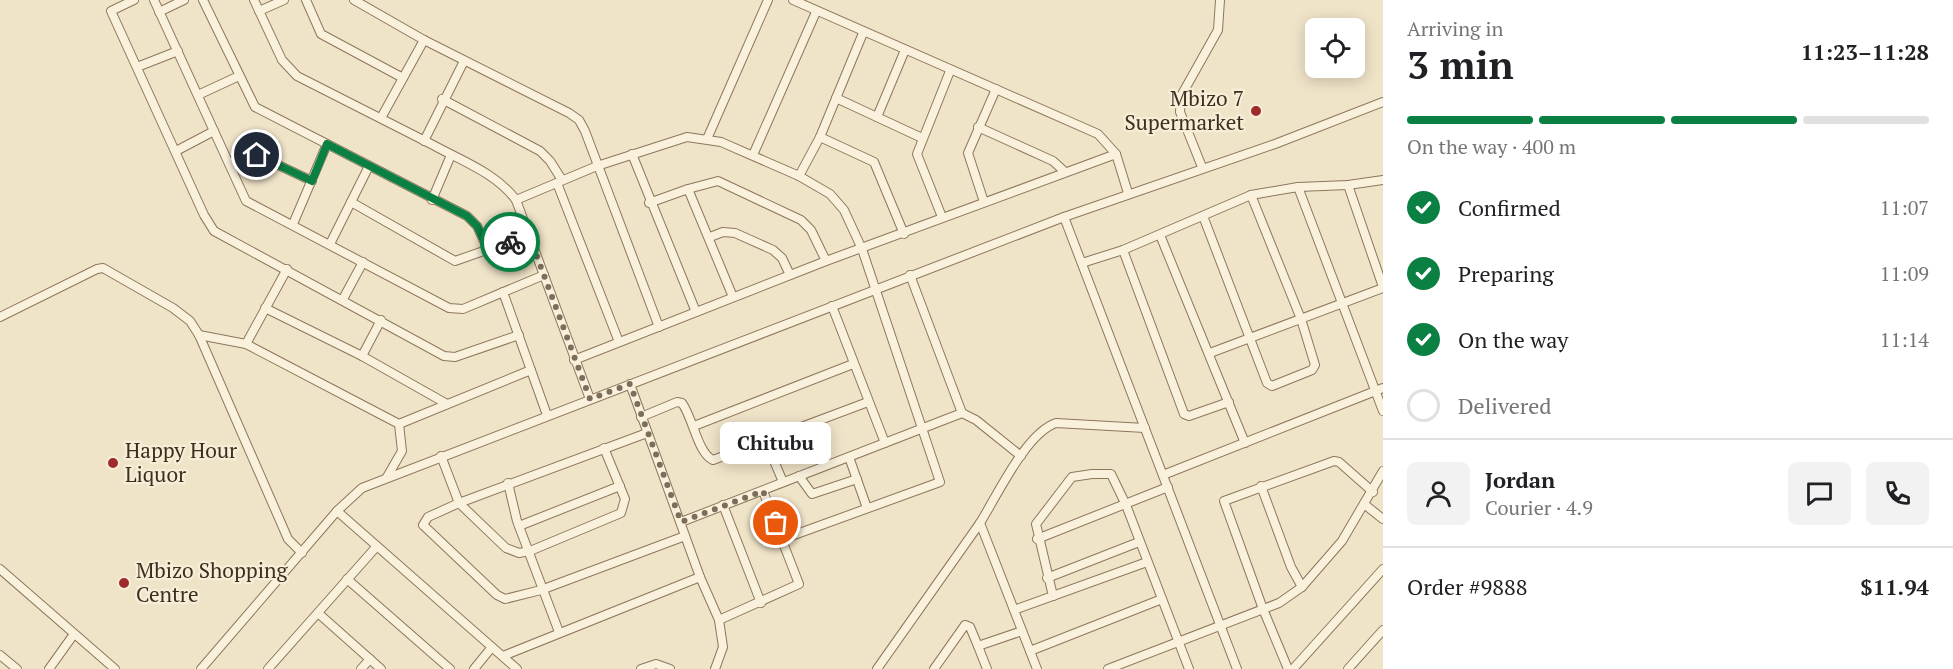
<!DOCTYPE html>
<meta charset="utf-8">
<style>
body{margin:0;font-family:"PT Serif",serif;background:#f2f2f2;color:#202124;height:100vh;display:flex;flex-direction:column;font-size:22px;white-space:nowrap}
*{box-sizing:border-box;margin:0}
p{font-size:20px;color:#757577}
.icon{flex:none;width:33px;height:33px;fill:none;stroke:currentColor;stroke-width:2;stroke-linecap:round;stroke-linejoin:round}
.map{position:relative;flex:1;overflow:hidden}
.sheet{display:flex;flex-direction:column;background:#fff;width:570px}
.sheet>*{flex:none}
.tools{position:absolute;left:1305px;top:18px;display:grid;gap:12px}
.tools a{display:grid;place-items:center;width:60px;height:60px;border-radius:9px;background:#fff;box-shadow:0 3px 15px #0003;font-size:30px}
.pin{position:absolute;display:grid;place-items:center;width:51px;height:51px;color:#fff;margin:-26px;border:3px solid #fff;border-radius:50%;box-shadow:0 2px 6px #0007}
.courier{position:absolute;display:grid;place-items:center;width:60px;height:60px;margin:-30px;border:4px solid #0b8043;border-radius:50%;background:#fff;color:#222;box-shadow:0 2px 8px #0007}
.bubble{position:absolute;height:42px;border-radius:9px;background:#fff;box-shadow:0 3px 15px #0003;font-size:20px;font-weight:800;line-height:42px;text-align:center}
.overview em{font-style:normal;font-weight:800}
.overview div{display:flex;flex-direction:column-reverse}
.overview{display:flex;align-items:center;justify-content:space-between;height:102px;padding:0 24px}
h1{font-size:39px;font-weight:800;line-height:45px}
.bar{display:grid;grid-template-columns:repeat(4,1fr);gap:9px 6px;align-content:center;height:72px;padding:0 24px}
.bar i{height:8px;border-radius:4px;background:#e0e0e0}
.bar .current{background:#0b8043}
.bar p{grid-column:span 4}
.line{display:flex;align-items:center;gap:15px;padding:0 24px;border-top:2px solid #e0e0e0}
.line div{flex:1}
.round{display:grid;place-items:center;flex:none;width:63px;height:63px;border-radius:9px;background:#f2f2f2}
ol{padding:0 24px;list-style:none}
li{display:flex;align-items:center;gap:18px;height:66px}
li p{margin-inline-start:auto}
li .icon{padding:6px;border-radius:50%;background:#0b8043;color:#fff;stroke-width:4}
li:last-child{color:#757577}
li i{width:33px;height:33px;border:3px solid #e0e0e0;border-radius:50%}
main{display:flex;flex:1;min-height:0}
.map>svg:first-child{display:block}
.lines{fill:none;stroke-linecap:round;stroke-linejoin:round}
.minor-casing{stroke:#8d765c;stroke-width:10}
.minor{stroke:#faf1dc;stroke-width:8}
.done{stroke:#7c6e5b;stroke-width:6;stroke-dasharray:0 10.8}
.route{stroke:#0b8043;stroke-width:8}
.poi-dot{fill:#9e2a2b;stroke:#f7eed8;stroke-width:2}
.labels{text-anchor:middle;stroke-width:4.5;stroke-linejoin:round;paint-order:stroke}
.poi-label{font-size:21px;fill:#3d2e20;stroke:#f7eed8;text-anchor:start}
</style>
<main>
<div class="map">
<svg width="1383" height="669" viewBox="0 0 1383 669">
<rect width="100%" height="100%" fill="#f0e4c8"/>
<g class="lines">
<defs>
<g id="minor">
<path d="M134,0L111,11L204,215L214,231L444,356L455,357L519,335"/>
<path d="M154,0L246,201L449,308L463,309L544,275"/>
<path d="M203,0L255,107L467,216L477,226L488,249"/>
<path d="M254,0L282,60L297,76C343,99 388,122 433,145C462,161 496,173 516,200L590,399"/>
<path d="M306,0L321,34L403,78"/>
<path d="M354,0L424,40L569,113L579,120L585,131L659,327"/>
<path d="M793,0L1098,134L1116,154L1128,193"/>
<path d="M259,11L284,0"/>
<path d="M159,12L184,0"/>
<path d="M137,67L178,51"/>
<path d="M198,95L239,76"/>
<path d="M836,98L922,138"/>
<path d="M442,99L540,151L550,161L562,180"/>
<path d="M877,117L905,50"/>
<path d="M381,118L424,40"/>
<path d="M978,127L1053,161L1065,172"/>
<path d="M820,137L874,162L904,234"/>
<path d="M707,139L768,0"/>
<path d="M424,141L464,61"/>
<path d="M176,151L214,131"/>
<path d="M632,154L696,312"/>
<path d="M753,155L816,12"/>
<path d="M229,163L251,154L257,155L312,181"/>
<path d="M1202,167L1180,112L1181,96L1218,30L1220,0"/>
<path d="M799,176L820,137L863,33"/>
<path d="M557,183L619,342"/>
<path d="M1348,185L1383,287"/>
<path d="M1298,187L1383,411"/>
<path d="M688,189L718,181L801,220L811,230L826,261"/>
<path d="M432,200L451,155"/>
<path d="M516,200L597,166L687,137L721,142L799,176L830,194L844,210L862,249L940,482L783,539"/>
<path d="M351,202L455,261L529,235"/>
<path d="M984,202L968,153L996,89"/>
<path d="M649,203L688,189L733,297"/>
<path d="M1203,216L1267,383L1272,386L1312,370L1315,365L1301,319L1251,195"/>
<path d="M942,217L917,154L950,71"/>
<path d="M1064,217L1237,669"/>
<path d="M293,224L327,144"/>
<path d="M1160,235L1245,443"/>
<path d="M710,237L723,232L735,233L773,250L782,258L790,275"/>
<path d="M330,244L369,166"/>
<path d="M1123,250L1184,414L1189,416L1229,402"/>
<path d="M1082,263L1123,250L1251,195L1298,187L1348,185L1383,180"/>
<path d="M910,275L962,413"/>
<path d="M503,292L547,415"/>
<path d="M343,299L363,262"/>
<path d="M832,306L885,443"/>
<path d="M265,308L362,356L447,404"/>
<path d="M0,317L97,269L103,268L173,308L190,321L199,335L288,539L302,553"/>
<path d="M199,335L246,344L399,424L531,370"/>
<path d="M246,344L287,269"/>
<path d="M1210,353L1383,288"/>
<path d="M362,356L381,320"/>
<path d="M574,360L826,261L1116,154"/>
<path d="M630,384L700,577L719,620L723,647L715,669"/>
<path d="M641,417L677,402L682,403C693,418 698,454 713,460L868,402"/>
<path d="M694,426L853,364"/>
<path d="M647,433L459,503L428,517L423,525L497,595L505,599L541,590L685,536"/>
<path d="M766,442L783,482"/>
<path d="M441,456L459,503L506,548L519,553L530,551L621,513L625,499L604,448"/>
<path d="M849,457L867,508"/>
<path d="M1163,475L1383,388"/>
<path d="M799,476L812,494L857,479"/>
<path d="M387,477L402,451L399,424"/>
<path d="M508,483L517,521L559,632"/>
<path d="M1261,486L1291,567L1302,587"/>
<path d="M1364,504L1383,519"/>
<path d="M723,505L761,603"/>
<path d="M337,511L517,669"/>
<path d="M681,522L962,413L976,420L1021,456"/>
<path d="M519,526L620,486"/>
<path d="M1037,539L1168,487"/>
<path d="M0,569L115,669"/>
<path d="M1047,578L1139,542"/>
<path d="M347,579L450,669"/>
<path d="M1053,596L1036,524L1072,477L1092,474H1111L1126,505L1189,669"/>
<path d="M1014,610L1147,562"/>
<path d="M318,613L381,669"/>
<path d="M719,620L799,584L763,491"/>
<path d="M978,646L987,669"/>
<path d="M1030,651L1162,599"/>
<path d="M0,655L17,669"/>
<path d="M503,656L700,577"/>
<path d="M49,669L74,634"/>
<path d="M201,669L337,511L362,488L1064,217L1275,144L1383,102"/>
<path d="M268,669L377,546"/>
<path d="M361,669L370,659"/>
<path d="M474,669L492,647"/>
<path d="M641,669L656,664L670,669"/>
<path d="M877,669L980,523"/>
<path d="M934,669L965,625L970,627L978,646L1022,631"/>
<path d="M1037,669L980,523C997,496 1026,433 1056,423L1145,428"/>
<path d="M1108,669L1279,603L1302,587L1342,541L1383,471"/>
<path d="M1288,669L1263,609L1224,501L1334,461L1339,462L1373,492"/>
<path d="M1293,669L1383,569"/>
<path d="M1348,669L1383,630"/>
</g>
</defs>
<use href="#minor" class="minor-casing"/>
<use href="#minor" class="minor"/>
</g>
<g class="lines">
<path class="done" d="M510,242L529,235L590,399L630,384L681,522L763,491L776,523"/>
<path class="route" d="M257,155L312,181L327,144L467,216L477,226L488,249L510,242"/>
</g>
<g class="poi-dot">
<circle cx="1256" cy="111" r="6"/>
<circle cx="113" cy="463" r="6"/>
<circle cx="124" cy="583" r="6"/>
</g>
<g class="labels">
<g class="poi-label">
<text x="1244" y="106" text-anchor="end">Mbizo 7<tspan x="1244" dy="24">Supermarket</tspan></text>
<text x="125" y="458">Happy Hour<tspan x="125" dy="24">Liquor</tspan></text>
<text x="136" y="578">Mbizo Shopping<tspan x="136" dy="24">Centre</tspan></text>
</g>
</g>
</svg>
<div class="tools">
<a><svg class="icon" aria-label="locate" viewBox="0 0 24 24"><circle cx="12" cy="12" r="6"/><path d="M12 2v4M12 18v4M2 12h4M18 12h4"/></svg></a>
</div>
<div class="pin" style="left:776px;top:523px;background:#ea580c"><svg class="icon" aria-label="bag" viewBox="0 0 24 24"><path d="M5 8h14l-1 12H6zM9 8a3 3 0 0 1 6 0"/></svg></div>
<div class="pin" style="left:257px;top:155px;background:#1f2937"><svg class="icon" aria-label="home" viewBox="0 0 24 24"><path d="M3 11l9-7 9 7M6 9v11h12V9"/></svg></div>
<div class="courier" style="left:510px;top:242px"><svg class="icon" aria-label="bike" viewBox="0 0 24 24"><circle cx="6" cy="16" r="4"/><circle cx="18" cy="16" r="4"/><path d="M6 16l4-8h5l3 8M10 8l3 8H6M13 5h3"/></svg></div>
<div class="bubble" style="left:720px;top:422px;width:111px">Chitubu</div>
</div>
<section class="sheet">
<div class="overview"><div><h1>3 min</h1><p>Arriving in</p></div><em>11:23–11:28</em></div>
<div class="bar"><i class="current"></i><i class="current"></i><i class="current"></i><i></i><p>On the way · 400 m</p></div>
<ol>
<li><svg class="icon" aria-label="check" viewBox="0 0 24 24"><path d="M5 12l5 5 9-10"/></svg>Confirmed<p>11:07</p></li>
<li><svg class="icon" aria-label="check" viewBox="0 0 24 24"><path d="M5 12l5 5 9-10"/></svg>Preparing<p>11:09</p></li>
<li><svg class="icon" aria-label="check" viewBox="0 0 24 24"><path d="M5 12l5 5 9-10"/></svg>On the way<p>11:14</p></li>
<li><i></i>Delivered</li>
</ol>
<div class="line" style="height:108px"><a class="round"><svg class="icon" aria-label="person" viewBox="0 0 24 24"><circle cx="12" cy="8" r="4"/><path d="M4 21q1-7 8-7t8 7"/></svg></a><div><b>Jordan</b><p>Courier · 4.9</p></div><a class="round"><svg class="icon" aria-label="chat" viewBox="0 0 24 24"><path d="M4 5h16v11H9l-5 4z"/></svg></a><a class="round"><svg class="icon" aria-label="phone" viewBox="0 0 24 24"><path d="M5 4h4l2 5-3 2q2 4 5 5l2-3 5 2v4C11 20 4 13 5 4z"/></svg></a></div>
<div class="line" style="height:78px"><div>Order #9888</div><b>$11.94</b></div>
</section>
</main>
